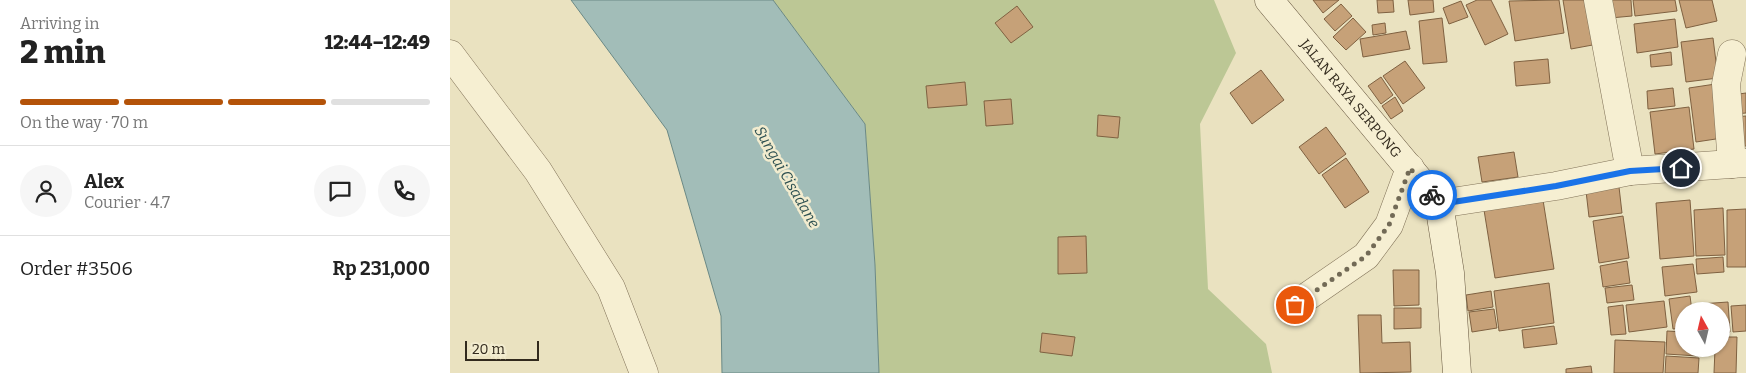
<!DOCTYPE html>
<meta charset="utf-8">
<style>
body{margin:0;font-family:Bitter,serif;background:#f6f6f6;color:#222;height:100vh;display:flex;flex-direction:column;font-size:19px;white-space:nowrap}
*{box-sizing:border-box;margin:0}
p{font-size:16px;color:#767676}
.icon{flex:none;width:28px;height:28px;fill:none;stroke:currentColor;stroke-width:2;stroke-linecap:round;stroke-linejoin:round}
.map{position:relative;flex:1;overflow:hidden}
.side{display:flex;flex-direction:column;background:#fff;width:450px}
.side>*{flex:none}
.needle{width:32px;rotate:352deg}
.controls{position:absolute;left:1225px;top:302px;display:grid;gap:10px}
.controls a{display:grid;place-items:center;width:55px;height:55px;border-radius:50%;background:#fff;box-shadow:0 1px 4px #0004;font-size:25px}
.scale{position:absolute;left:15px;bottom:12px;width:74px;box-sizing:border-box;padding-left:5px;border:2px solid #322a1d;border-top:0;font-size:14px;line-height:18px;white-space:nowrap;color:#322a1d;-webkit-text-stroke:4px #f2eccf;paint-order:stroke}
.pin{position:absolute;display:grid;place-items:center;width:42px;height:42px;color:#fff;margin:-21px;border:2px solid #fff;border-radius:50%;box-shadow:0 1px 5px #0007}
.courier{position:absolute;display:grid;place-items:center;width:50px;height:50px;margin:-25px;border:4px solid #1a73e8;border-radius:50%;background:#fff;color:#222;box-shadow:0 1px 6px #0007}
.overview em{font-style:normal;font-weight:800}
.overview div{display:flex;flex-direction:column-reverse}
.overview{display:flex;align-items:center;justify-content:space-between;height:85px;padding:0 20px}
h1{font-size:32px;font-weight:800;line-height:38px}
.bar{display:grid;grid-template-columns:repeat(4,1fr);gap:8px 5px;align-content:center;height:60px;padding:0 20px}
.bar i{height:6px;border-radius:4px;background:#e0e0e0}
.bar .on{background:#b45309}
.bar p{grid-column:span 4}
.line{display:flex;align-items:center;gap:12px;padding:0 20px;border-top:1px solid #e0e0e0}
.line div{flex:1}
.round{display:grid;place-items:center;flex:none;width:52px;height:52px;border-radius:26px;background:#f6f6f6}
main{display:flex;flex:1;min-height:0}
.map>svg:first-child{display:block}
.green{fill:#bcc795}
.water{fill:#a2bdb8;stroke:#6b8985}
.building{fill:#c6a178;stroke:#7f6141}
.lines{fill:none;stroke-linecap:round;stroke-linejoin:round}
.minor-casing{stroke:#827359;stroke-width:29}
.secondary-casing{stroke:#64543c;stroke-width:29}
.minor{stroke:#f6efd2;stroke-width:28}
.secondary{stroke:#f6efd2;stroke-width:28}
.done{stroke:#726a56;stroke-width:5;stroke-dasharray:0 9}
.route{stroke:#1a73e8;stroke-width:6}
.labels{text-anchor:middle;stroke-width:5;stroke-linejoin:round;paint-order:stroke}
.street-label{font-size:14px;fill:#322a1d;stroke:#f2eccf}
.water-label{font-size:15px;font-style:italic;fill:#2d5051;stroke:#f2eccf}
</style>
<main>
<section class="side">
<div class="overview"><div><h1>2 min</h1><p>Arriving in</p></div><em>12:44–12:49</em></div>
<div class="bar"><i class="on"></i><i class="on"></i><i class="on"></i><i></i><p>On the way · 70 m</p></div>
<div class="line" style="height:90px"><a class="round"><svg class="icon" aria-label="person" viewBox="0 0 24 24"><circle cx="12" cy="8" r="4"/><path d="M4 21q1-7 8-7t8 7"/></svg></a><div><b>Alex</b><p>Courier · 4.7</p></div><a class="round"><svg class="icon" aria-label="chat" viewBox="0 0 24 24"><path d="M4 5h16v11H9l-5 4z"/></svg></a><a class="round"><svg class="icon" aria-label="phone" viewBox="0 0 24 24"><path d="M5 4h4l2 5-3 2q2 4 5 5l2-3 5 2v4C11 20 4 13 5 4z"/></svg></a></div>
<div class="line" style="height:65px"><div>Order #3506</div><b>Rp 231,000</b></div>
</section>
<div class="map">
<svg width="1296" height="373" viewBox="0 0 1296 373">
<rect width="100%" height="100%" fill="#eae2c0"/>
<path class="green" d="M323,0H764L786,53L750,124L758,289L816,344L822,373H429L425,265L415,124Z"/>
<path class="water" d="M121,0H323L415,124L425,265L429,373H272L271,316L217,130Z"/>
<g class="building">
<path d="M863,0H889L873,13Z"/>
<path d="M927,0H943L944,12L928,13Z"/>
<path d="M958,0H983L984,12L960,15Z"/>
<path d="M1027,0H1041L1058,34L1035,45L1016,5Z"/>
<path d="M1109,0L1114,33L1065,41L1059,1Z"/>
<path d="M1113,0H1140L1148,44L1121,49Z"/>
<path d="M1158,0H1181L1182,16L1160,18Z"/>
<path d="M1183,0H1225L1227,11L1185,16Z"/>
<path d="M1229,0H1262L1267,21L1236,28Z"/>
<path d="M1011,1L1018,17L999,24L993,8Z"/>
<path d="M891,4L902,16L885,31L874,19Z"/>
<path d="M567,6L583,27L561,43L545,23Z"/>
<path d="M903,18L916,32L896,50L883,37Z"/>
<path d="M992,18L997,62L973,64L969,21Z"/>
<path d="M1225,19L1228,47L1187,53L1184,24Z"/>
<path d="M935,23L936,33L923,35L922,25Z"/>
<path d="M956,31L960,49L913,57L910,39Z"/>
<path d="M1263,38L1268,78L1236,82L1231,42Z"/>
<path d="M1221,52L1222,65L1201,67L1200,55Z"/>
<path d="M1098,59L1100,83L1066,86L1064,62Z"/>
<path d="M955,61L975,88L953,104L933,76Z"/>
<path d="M811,70L834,100L802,124L780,93Z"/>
<path d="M931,77L943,95L931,104L918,86Z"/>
<path d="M515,82L517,105L478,108L476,86Z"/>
<path d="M1272,83L1279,137L1246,142L1239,88Z"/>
<path d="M1223,88L1225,106L1198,109L1197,91Z"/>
<path d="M1296,93V113L1284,114L1282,95Z"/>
<path d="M945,97L953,111L941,119L932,106Z"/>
<path d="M561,99L563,124L536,126L534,101Z"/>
<path d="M1239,107L1244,149L1205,154L1200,112Z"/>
<path d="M648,115L670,117L668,138L647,136Z"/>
<path d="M1296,116V146H1288L1285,117Z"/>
<path d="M876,127L896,154L869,174L849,147Z"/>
<path d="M1064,152L1068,177L1032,182L1028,157Z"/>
<path d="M896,158L919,192L895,208L872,175Z"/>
<path d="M1169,187L1172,213L1139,217L1136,191Z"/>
<path d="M1093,200L1104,269L1045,278L1034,210Z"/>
<path d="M1240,200L1244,256L1210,259L1206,203Z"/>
<path d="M1273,208L1275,255L1246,256L1244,210Z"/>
<path d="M1296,209V267H1277V210Z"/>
<path d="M1173,216L1179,258L1149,263L1143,221Z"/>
<path d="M636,236L637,273L608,274V237Z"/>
<path d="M1273,257L1274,272L1247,274L1246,259Z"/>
<path d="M1177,261L1180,283L1153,287L1150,266Z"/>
<path d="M1243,264L1247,292L1215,296L1212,267Z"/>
<path d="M943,270H969V305L944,306Z"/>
<path d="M1099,283L1104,323L1049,331L1044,291Z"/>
<path d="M1182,285L1184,300L1157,303L1155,288Z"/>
<path d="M1041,291L1043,307L1018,311L1016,295Z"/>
<path d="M1240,296L1242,311H1234V328L1223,329L1219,299Z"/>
<path d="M1214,301L1217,327L1179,332L1176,305Z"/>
<path d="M1278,302L1280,332L1271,333V311H1251L1250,304Z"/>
<path d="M1173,305L1176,334L1161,335L1158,307Z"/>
<path d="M1296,305V331L1283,332L1281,306Z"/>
<path d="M944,308H971V328L944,329Z"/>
<path d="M1044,309L1047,328L1022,332L1019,312Z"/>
<path d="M908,315H931L932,343L960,342L961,372L910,373Z"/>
<path d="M1104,326L1107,344L1074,348L1072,330Z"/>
<path d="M1217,331L1234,332V349H1249L1248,356L1216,354Z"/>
<path d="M592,333L625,337L622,356L590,352Z"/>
<path d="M1271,337H1287L1286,373H1264L1265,349H1271Z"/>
<path d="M1165,340L1215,342L1213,373H1164Z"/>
<path d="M1216,356L1249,358L1248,373H1215Z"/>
<path d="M1141,366L1142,373H1116V369Z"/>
</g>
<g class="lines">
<defs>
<g id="minor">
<path d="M1148,0L1180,171"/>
<path d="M0,54L88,171L161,288L194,373"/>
<path d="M1282,54L1276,84L1282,164"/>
<path d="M989,204L1106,186L1180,171L1296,163"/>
<path d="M845,305L916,256L939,225L960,168"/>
</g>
<g id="secondary">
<path id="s1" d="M819,0L989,204L1000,273L1007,373"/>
</g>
</defs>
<use href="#minor" class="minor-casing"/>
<use href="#secondary" class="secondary-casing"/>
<use href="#minor" class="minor"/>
<use href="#secondary" class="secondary"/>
</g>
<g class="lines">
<path class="done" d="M845,305L916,256L939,225L960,168L982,195"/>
<path class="route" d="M982,195L990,204L1106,186L1180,171L1231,168"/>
</g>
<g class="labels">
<g class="street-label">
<text dy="5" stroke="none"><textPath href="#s1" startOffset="128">JALAN RAYA SERPONG</textPath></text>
</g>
<g class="water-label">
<text transform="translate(337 177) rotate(60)" y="5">Sungai Cisadane</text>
</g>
</g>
</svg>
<div class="controls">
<a><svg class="needle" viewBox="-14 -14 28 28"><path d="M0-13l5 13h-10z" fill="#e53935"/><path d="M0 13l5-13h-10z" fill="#767676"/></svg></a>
</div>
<div class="scale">20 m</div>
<div class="pin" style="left:845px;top:305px;background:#ea580c"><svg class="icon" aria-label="bag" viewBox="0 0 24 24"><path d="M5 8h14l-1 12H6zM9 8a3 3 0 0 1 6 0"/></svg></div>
<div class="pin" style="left:1231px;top:168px;background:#1f2937"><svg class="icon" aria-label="home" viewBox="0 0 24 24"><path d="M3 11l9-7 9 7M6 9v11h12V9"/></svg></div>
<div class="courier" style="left:982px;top:195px"><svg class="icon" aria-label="bike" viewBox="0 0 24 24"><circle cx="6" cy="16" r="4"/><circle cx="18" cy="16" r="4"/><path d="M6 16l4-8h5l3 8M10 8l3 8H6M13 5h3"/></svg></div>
</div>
</main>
